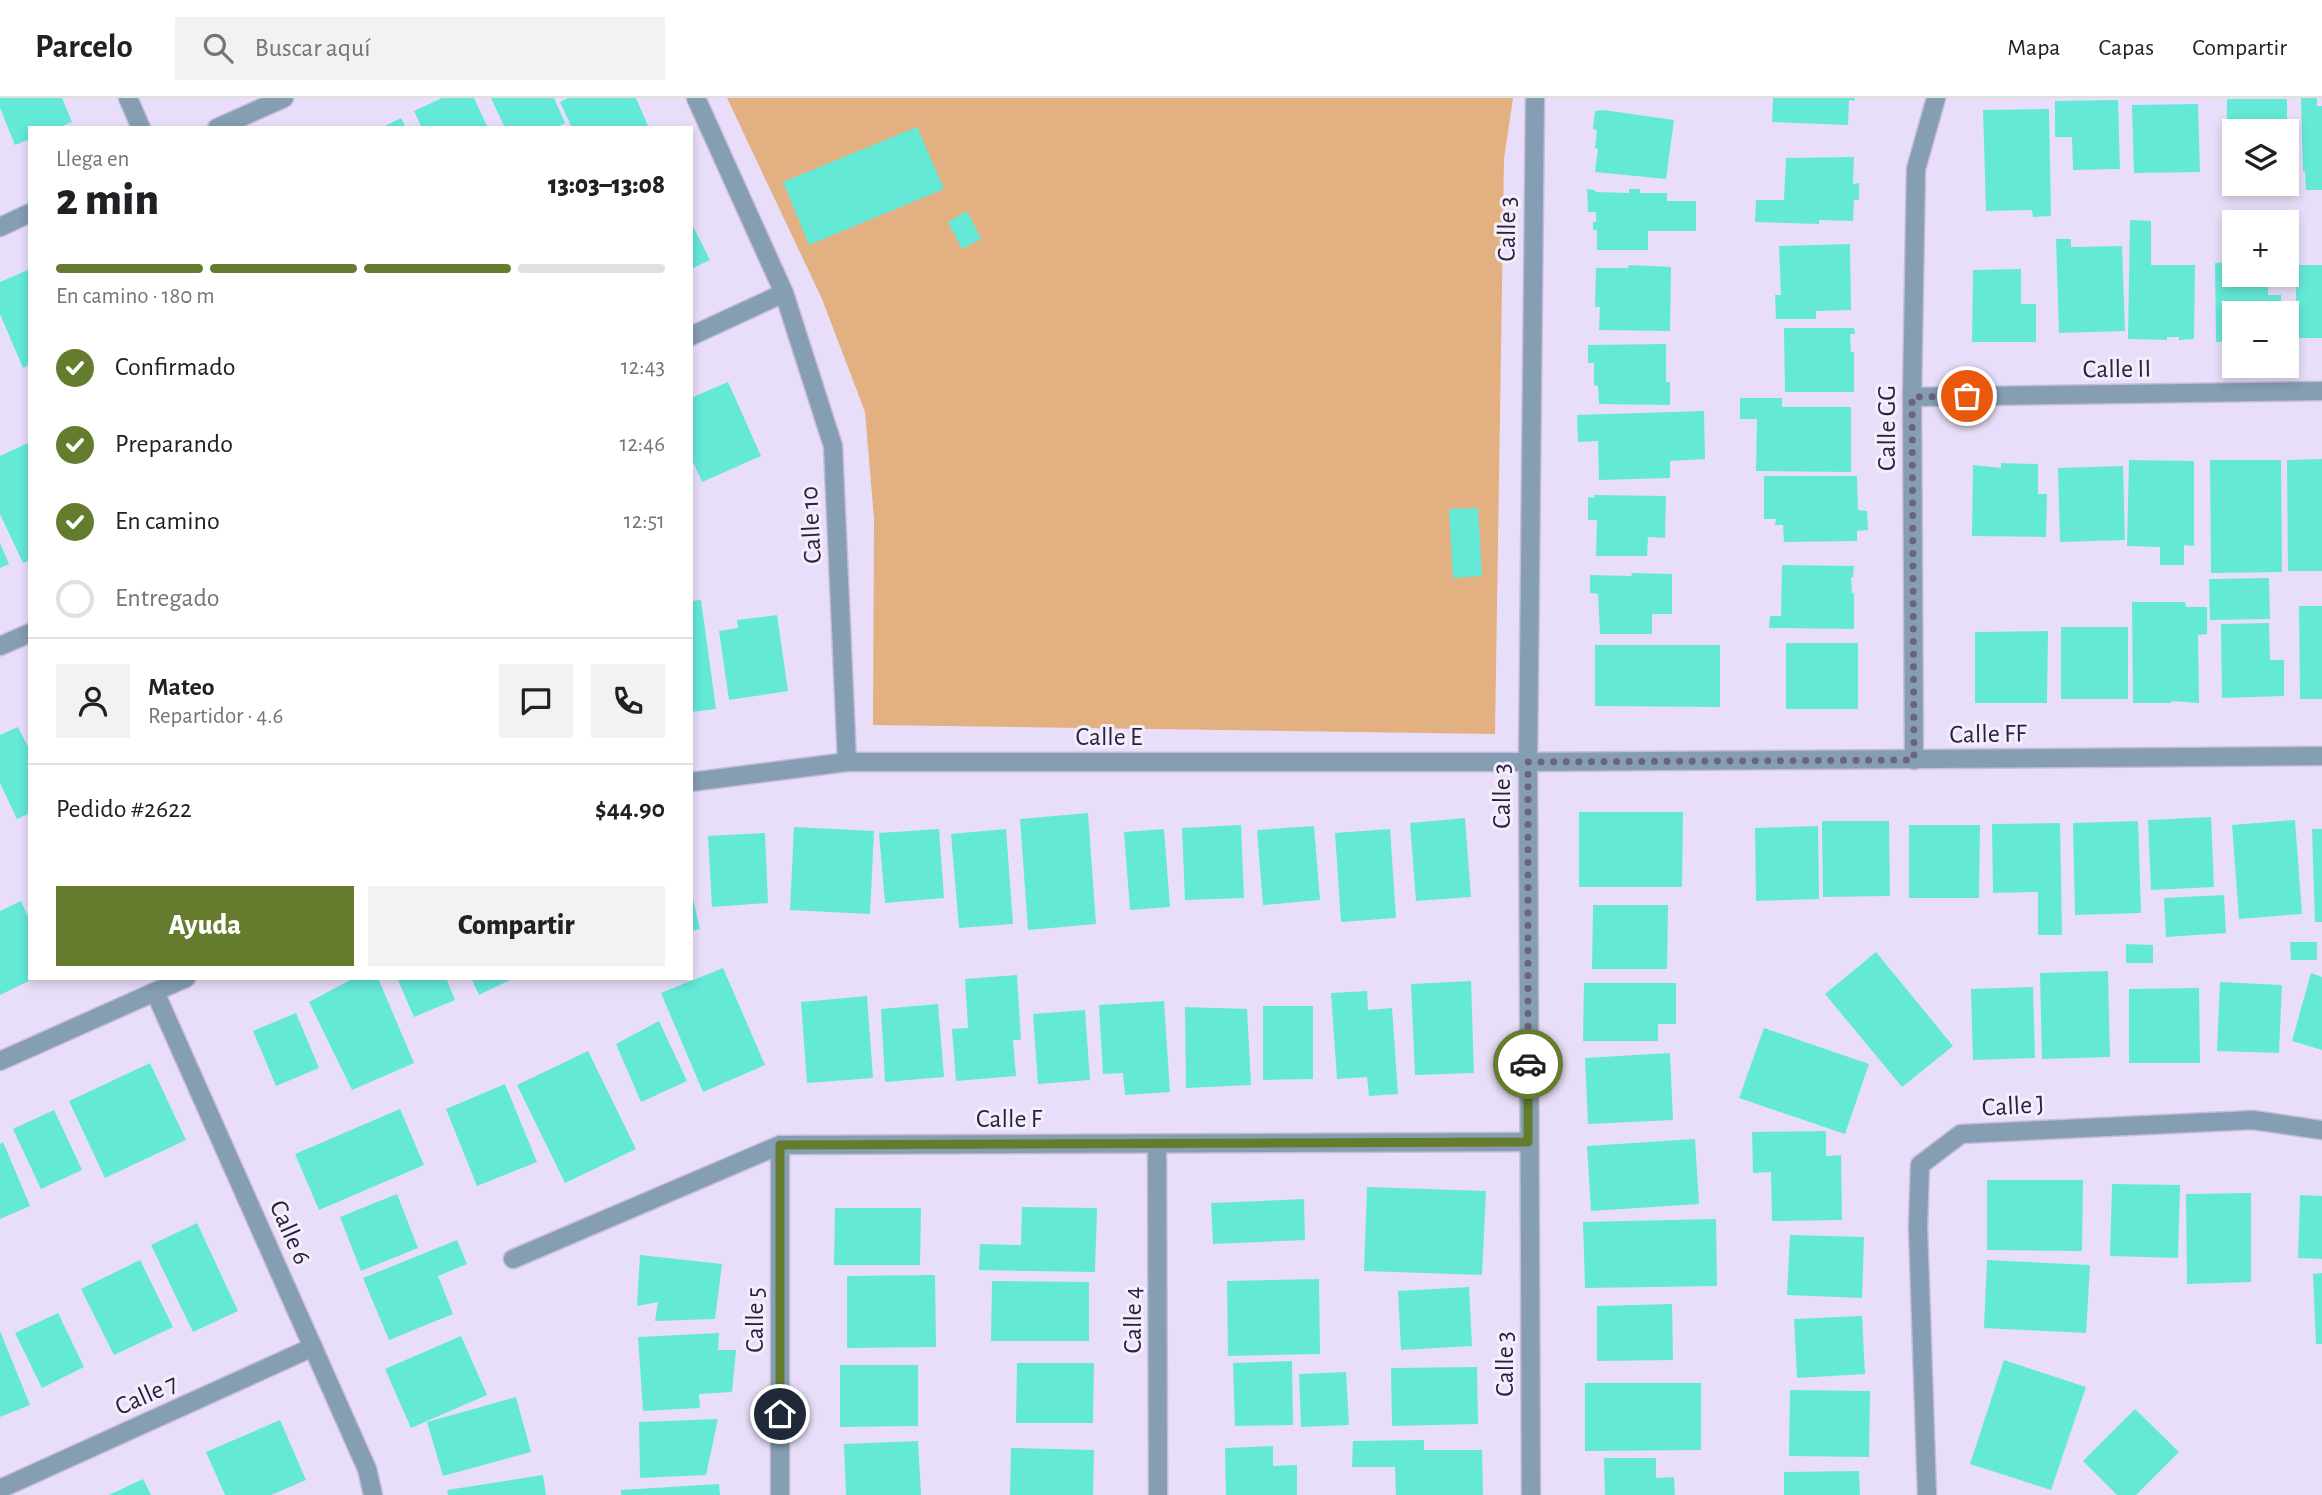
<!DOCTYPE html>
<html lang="es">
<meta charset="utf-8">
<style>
body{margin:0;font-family:"Alegreya Sans",sans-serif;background:#f2f2f2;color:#202124;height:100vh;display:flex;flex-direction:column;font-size:26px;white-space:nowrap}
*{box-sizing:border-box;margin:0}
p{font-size:23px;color:#757577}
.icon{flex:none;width:38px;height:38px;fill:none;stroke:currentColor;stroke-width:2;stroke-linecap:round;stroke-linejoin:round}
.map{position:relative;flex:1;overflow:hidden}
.details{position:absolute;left:28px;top:28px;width:665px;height:854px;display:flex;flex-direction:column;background:#fff;border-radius:0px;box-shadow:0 4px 10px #0003}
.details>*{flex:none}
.fabs{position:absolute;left:2222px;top:21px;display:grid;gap:14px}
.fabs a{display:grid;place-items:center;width:77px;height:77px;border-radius:0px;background:#fff;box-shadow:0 4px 10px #0003;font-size:35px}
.pin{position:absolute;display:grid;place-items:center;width:60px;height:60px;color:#fff;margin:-30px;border:4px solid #fff;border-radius:50%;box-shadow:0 2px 7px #0007}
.courier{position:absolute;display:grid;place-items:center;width:70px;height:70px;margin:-35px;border:5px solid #657c2e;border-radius:50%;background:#fff;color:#222;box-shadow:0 2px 9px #0007}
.overview em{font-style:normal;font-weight:800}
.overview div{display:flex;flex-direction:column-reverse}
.overview{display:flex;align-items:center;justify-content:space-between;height:119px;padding:0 28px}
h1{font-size:46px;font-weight:800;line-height:52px}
.bar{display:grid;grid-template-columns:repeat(4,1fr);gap:10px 7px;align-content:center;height:84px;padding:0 28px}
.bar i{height:9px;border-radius:5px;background:#e0e0e0}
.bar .selected{background:#657c2e}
.bar p{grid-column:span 4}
.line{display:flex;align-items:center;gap:18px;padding:0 28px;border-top:2px solid #e0e0e0}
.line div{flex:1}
.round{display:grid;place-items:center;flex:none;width:74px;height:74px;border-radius:0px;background:#f2f2f2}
ol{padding:0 28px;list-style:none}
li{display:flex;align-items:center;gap:21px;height:77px}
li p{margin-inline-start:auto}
li .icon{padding:7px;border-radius:50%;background:#657c2e;color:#fff;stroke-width:4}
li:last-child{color:#757577}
li i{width:38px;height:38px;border:4px solid #e0e0e0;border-radius:50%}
.button{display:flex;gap:14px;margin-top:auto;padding:14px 28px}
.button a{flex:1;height:80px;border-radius:0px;background:#657c2e;color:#fff;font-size:28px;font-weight:800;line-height:80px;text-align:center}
.button a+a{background:#f2f2f2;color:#202124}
header{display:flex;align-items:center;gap:42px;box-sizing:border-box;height:98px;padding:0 35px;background:#fff;border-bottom:2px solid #e0e0e0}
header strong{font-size:33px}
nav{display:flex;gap:38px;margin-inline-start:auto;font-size:24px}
.search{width:490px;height:63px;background:#f2f2f2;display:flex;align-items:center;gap:18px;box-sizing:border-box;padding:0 24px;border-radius:0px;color:#757577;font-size:26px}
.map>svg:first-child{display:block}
.green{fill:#e3b081}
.building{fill:#64e9d7}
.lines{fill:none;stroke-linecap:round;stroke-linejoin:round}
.minor-casing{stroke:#c7bcd7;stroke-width:21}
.minor{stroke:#859eb4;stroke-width:18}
.done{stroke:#6e637d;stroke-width:7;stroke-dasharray:0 12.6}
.route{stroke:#657c2e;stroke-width:9}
.labels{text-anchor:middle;stroke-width:6;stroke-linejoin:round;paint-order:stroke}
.street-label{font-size:26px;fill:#2c213a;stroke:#f3eefc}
</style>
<header>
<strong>Parcelo</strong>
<div class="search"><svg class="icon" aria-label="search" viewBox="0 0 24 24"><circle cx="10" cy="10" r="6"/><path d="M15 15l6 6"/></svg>Buscar aquí</div>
<nav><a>Mapa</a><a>Capas</a><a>Compartir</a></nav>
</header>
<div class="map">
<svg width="2322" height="1397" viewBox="0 0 2322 1397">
<rect width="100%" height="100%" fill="#e9def9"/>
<path class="green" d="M727,0H1513L1504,61L1495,636L873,627L874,421L865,314L822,201Z"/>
<g class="building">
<path d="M0,0H62L72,24L57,30H30V41L15,47L0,10Z"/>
<path d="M442,0H474L488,30H422L414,13Z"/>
<path d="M491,0H554L565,25L555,30H505Z"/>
<path d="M568,0H636L649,30H572L560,4Z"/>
<path d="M1773,0H1855L1854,3L1849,2L1848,27L1772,24Z"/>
<path d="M2301,0H2317V8H2322V92H2306L2305,73H2303Z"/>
<path d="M2227,1H2287V33H2235V86H2261V90L2226,89Z"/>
<path d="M2118,2L2120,71L2073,72L2072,39H2055V3Z"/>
<path d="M2198,6L2200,74L2134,75L2132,7Z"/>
<path d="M2049,11L2051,118L2033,119L2032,112L1986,113L1983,12Z"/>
<path d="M1603,12L1674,22L1666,81L1595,74L1598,51L1595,50L1597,32L1593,31L1595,13Z"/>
<path d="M401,20L406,30H381Z"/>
<path d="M917,29L944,91L809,147L783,84Z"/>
<path d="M1854,59L1853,86L1859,85V102H1854L1853,123L1819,122V126L1755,124L1756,102H1784L1786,60Z"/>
<path d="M1587,91L1595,92L1596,94L1629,95V91H1640V95H1667V103H1696V133H1648V152H1597V132H1593V124H1596V114H1588Z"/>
<path d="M967,113L981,141L962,151L948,124Z"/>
<path d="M2130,122L2151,123V167H2195L2194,241L2179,242V239H2167V242L2128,241Z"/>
<path d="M691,124L710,162L691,171Z"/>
<path d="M2056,141H2071V149L2122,148L2125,233L2059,235Z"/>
<path d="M1850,146L1851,212L1816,213V221H1776L1775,197H1781L1779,148Z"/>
<path d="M2235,164V177H2268V197H2281V215H2235V243L2216,244L2215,165Z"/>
<path d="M1629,167L1671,169L1670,233L1599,232L1600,209H1595L1596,170H1628Z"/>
<rect x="2296" y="167" width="26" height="73"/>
<path d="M30,171V267L23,270L0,216V184Z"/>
<path d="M2021,171V206H2036V244H1972L1973,172Z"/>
<path d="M1784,230H1854L1855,236H1850L1851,254H1854V294H1785Z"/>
<path d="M1666,246V284H1670V307L1599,306L1598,288L1594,287V265H1588V247Z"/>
<path d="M728,284L761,358L702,384L691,359V314L693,313L691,300Z"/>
<path d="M1740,300H1782V309H1851V374L1756,373L1757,321H1740Z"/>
<path d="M1704,313L1705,361L1670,363V380L1599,382L1598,343L1578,344L1577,317Z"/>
<path d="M30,344V462L23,465L0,416V358Z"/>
<path d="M2322,361V473H2288L2287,362Z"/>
<path d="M2129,362L2194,363V448L2184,447V467H2160V449L2127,448Z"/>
<path d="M2210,362H2281L2282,474L2211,475Z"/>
<path d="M2001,365L2038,366V396H2047L2046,439L1972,438L1973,367L2001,370Z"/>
<path d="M2123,368L2125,442L2060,444L2058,370Z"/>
<path d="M1764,378H1857L1858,412L1867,413L1868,432L1857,433V443L1784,444L1783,427H1775L1776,421H1764Z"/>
<path d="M1594,397L1666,398L1665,440L1648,439L1647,458H1596L1597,422H1588V399L1594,400Z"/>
<path d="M1478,410L1482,478L1453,480L1449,411Z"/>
<path d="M0,445L9,466L0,470Z"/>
<path d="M1782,467L1854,468L1853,479H1851L1852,495H1854V531L1769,530L1770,518H1781Z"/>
<path d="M1631,475L1672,476V516H1652V536H1600L1598,496L1590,495V477L1632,478Z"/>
<path d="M2269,480L2270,521L2210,522L2209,481Z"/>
<path d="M701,502L716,611L691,614V503Z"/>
<path d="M2132,504H2185L2186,509H2207V536L2198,537L2199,605L2172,603L2171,605H2133Z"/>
<path d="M2299,508H2322V601H2300Z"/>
<path d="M777,517L788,593L729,602L719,533L738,530L737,522Z"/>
<path d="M2269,525L2270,562H2284V598L2222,600L2221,526Z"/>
<rect x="2061" y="529" width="67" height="72"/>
<path d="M2048,533L2047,605H1975V534Z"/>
<rect x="1786" y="545" width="72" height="66"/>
<path d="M1595,547H1720V609L1595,608Z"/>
<path d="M18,629L30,653V715L17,721L0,685V637Z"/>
<path d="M1579,714H1683L1682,789H1579Z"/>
<path d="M1088,715L1096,826L1028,832L1020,721Z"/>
<path d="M2211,719L2214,789L2151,792L2148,722Z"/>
<path d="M1465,720L1471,799L1416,803L1410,725Z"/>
<path d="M2295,722L2302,816L2239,821L2232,727Z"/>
<path d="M1822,723H1889L1890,798L1823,799Z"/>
<path d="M2138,723L2141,815L2075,817L2073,725Z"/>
<path d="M2060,725L2062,837H2038V794L1993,795L1992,726Z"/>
<path d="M1241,727L1244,800L1185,802L1182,730Z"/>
<path d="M1909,727H1980L1979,800H1909Z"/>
<path d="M1314,728L1320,802L1263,807L1257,732Z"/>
<path d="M1818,728L1819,801L1756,803L1755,730Z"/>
<path d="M794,729L874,733L870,816L790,812Z"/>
<path d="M939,731L944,800L885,805L879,735Z"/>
<path d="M1006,731L1013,826L959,830L951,736Z"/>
<path d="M1164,731L1170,809L1130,812L1124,734Z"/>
<path d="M1390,731L1396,820L1341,824L1335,735Z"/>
<path d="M2312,731H2322V824H2315Z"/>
<path d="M765,735L768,805L712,809L708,738Z"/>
<path d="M691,792L700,831L691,833Z"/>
<path d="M2224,797L2226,835L2166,839L2164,800Z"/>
<path d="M21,803L30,823V880H35L0,897V813Z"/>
<path d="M1593,807H1668L1667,871H1592Z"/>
<path d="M2290,844H2317V862H2291Z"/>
<path d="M2126,846L2153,847V865H2126Z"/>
<path d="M1876,854L1953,948L1902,989L1825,896Z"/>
<path d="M723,870L765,967L703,994L661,895Z"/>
<path d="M2108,873L2110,959L2042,961L2040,875Z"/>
<path d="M2311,875L2322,879V952L2292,943Z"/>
<path d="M1017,877L1021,942H1013L1016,978L956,983L952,931L968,930L965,881Z"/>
<path d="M354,880H378L414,965L352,992L309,904Z"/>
<path d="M397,880H446L455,902L414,919Z"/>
<path d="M471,880H514L479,897Z"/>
<path d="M1471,883L1474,975L1415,977L1411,886Z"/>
<path d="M2220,884L2282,887L2279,955L2217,953Z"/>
<path d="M1584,885H1676V926H1658V943H1583Z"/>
<path d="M2033,889L2035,960L1973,962L1971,891Z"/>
<path d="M2199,890L2200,965H2129V891Z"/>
<path d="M1367,893L1368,912L1392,910L1398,996L1369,998L1367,979L1337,981L1331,895Z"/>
<path d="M867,898L873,980L807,985L801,904Z"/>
<path d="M1164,903L1170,994L1125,997L1123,975L1103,976L1099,907Z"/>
<path d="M938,906L944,979L885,984L881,911Z"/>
<path d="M1263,908H1313V981L1263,982Z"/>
<path d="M1185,909L1247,911L1251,987L1186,990Z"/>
<path d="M1085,912L1090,982L1038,986L1033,916Z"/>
<path d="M296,915L319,970L276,988L253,933Z"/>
<path d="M659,923L687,983L641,1004L616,946Z"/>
<path d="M1764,930L1869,966L1845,1036L1739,1000Z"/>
<path d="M588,953L636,1051L565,1085L517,987Z"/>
<path d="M1670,955L1673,1022L1588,1026L1585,960Z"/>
<path d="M150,965L186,1042L105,1080L69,1003Z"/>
<path d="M505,986L537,1064L477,1088L446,1011Z"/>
<path d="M400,1011L424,1067L319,1112L295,1056Z"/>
<path d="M54,1012L82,1072L41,1091L13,1031Z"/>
<path d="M1826,1033V1058L1841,1057L1842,1122L1772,1123L1771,1074L1753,1075L1752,1034Z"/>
<path d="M1695,1041L1699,1106L1591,1113L1587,1048Z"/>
<path d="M3,1044L30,1108L0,1121V1046Z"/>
<path d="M1987,1082H2083L2082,1153L1987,1152Z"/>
<path d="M2112,1086L2180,1087L2178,1160L2110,1158Z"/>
<path d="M1367,1089L1486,1093L1482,1177L1364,1173Z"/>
<path d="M2251,1095V1184L2187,1186L2186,1096Z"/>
<path d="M397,1096L418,1150L361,1173L340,1119Z"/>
<path d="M2300,1097L2322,1098V1161L2298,1160Z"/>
<path d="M1304,1101L1305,1142L1213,1146L1211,1105Z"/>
<path d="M1022,1109L1097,1110L1095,1174L979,1172L980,1146L1021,1147Z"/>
<path d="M835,1110H921L920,1167H834Z"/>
<path d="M1716,1121L1717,1188L1585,1190L1583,1124Z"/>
<path d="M197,1125L238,1213L193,1234L151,1147Z"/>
<path d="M1790,1137L1864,1139L1862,1200L1787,1197Z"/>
<path d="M457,1142L467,1166L438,1178L453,1216L389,1242L363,1180Z"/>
<path d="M640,1157L722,1166L715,1221L655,1223L658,1204L637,1208Z"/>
<path d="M140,1162L173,1229L114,1257L81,1191Z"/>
<path d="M1987,1162L2090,1167L2086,1235L1984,1230Z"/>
<path d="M2322,1175V1246H2316L2313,1176Z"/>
<path d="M935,1177L936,1249L847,1250V1178Z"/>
<path d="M1319,1181L1320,1256L1228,1258L1227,1183Z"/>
<path d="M992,1183L1089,1184V1243H991Z"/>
<path d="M1469,1189L1472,1248L1401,1252L1398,1193Z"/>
<path d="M1672,1206L1673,1262L1597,1263V1208Z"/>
<path d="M58,1215L84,1269L42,1290L15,1235Z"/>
<path d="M1862,1218L1865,1276L1797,1280L1794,1221Z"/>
<path d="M0,1233L30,1307L0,1319Z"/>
<path d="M719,1235L718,1252H736L732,1294L699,1296L700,1310L643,1313L638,1239Z"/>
<path d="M461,1238L487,1297L411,1330L385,1271Z"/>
<path d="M2004,1262L2086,1289L2051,1392L1970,1366Z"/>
<path d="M1292,1263L1293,1327L1235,1328L1233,1265Z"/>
<path d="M1017,1265H1094L1093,1325H1016Z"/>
<path d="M840,1267H918V1328L840,1329Z"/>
<path d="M1477,1269L1478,1326L1392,1328L1391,1270Z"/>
<path d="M1346,1274L1349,1327L1301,1329L1299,1276Z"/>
<path d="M1585,1285H1701V1352L1585,1353Z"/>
<path d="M1790,1292L1870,1293L1869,1359L1789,1358Z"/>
<path d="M516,1299L531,1354L443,1378L427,1324Z"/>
<path d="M2135,1311L2179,1354L2136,1397H2117L2083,1363Z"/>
<path d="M718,1321L706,1377L640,1380L639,1324Z"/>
<path d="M280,1322L306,1382L271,1397H225L206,1354Z"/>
<path d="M1424,1342V1352H1482L1483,1397H1396L1395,1369H1352L1353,1343Z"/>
<path d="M918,1343L921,1397H846L844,1346Z"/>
<path d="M1273,1348V1368L1297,1367V1397H1226L1225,1350Z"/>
<path d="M1011,1350L1094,1352L1093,1397H1010Z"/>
<path d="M1604,1360H1656V1380L1674,1379L1675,1397H1605Z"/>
<path d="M1859,1373L1860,1397H1784V1374Z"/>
<path d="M543,1377L546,1397H448L447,1392Z"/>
<path d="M143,1381L151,1397H109Z"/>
<path d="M719,1386L720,1397H621V1392Z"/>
</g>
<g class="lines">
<defs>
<g id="minor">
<path d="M128,0L141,30"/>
<path d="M696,0L784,195L833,348L847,664"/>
<path d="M217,30L284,0"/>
<path d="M0,129L30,115"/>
<path d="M691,238L784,195"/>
<path d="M1912,299L2322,293"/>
<path d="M0,548L30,535"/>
<path d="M1914,662L1912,299L1916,71L1936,0"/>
<path d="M691,684L847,664H1528L2322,658"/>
<path d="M155,894L367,1371L373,1397"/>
<path d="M0,963L186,880"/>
<path d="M1157,1046L1158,1397"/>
<path d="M780,1047V1397"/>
<path d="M513,1161L780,1047L1528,1044"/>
<path d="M0,1391L313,1249"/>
<path d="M1531,1397L1528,664L1535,0"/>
<path d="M1927,1397L1918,1129L1920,1067L1961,1036L2253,1022L2322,1032"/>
</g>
</defs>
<use href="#minor" class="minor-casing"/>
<use href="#minor" class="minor"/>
</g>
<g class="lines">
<path class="done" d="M1528,966V664L1914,662L1912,299L1967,298"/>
<path class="route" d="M780,1316V1047L1528,1044V966"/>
</g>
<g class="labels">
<g class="street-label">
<text transform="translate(1506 131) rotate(-89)" y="9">Calle 3</text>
<text transform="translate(2117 270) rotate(-1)" y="9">Calle II</text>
<text transform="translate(1886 330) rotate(-90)" y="9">Calle GG</text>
<text transform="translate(810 427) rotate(-93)" y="9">Calle 10</text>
<text transform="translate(1988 635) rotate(-1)" y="9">Calle FF</text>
<text x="1109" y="647">Calle E</text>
<text transform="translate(1501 698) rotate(-90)" y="9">Calle 3</text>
<text transform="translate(2013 1007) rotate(-3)" y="9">Calle J</text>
<text x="1009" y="1029">Calle F</text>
<text transform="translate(291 1134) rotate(66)" y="9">Calle 6</text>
<text transform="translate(754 1222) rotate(-90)" y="9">Calle 5</text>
<text transform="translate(1132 1222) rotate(-90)" y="9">Calle 4</text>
<text transform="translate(1504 1266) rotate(-90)" y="9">Calle 3</text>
<text transform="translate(146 1296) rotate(-24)" y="9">Calle 7</text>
</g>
</g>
</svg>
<div class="fabs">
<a><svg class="icon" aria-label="layers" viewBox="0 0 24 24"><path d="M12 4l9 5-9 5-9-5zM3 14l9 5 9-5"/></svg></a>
<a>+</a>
<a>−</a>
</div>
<div class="pin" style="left:1967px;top:298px;background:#ea580c"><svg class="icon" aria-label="bag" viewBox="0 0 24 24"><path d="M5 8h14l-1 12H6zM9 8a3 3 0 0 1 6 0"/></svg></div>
<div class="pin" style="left:780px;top:1316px;background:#1f2937"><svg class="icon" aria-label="home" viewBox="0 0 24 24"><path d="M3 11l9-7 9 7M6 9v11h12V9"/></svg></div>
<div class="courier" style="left:1528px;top:966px"><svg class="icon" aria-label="car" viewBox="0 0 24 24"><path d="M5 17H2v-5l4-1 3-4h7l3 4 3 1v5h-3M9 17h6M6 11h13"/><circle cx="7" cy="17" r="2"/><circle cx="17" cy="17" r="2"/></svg></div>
<section class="details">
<div class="overview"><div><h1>2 min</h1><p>Llega en</p></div><em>13:03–13:08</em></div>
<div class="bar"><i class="selected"></i><i class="selected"></i><i class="selected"></i><i></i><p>En camino · 180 m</p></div>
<ol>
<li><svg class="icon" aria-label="check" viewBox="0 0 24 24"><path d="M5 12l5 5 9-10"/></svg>Confirmado<p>12:43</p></li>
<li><svg class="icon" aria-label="check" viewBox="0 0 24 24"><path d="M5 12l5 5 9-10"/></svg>Preparando<p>12:46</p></li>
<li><svg class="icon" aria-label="check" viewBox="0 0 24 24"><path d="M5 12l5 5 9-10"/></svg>En camino<p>12:51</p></li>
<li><i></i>Entregado</li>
</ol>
<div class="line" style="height:126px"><a class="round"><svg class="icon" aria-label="person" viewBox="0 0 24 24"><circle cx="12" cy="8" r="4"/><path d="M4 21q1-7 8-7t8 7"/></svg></a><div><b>Mateo</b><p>Repartidor · 4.6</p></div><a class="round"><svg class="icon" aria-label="chat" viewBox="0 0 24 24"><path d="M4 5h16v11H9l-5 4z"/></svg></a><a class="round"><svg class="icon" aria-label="phone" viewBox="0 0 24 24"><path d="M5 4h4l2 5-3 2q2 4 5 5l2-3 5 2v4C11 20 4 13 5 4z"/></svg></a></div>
<div class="line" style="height:91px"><div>Pedido #2622</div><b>$44.90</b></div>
<div class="button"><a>Ayuda</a><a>Compartir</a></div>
</section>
</div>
